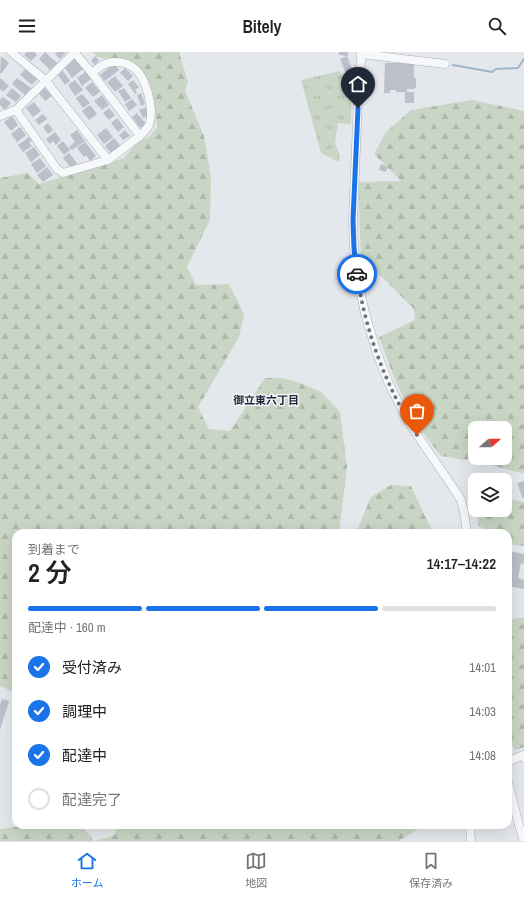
<!DOCTYPE html>
<html lang="ja">
<meta charset="utf-8">
<style>
body{margin:0;font-family:"Archivo Narrow","Noto Sans JP",sans-serif;background:#f6f6f6;color:#222;height:100vh;display:flex;flex-direction:column;font-size:15px;white-space:nowrap}
*{box-sizing:border-box;margin:0}
p{font-size:13px;color:#767676}
.icon{flex:none;width:22px;height:22px;fill:none;stroke:currentColor;stroke-width:2;stroke-linecap:round;stroke-linejoin:round}
.map{position:relative;flex:1;overflow:hidden}
.side{position:absolute;left:12px;top:477px;width:500px;height:300px;display:flex;flex-direction:column;background:#fff;border-radius:12px;box-shadow:0 4px 16px #0002}
.side>*{flex:none}
.needle{width:26px;rotate:70deg}
.fabs{position:absolute;left:468px;top:369px;display:grid;gap:8px}
.fabs a{display:grid;place-items:center;width:44px;height:44px;border-radius:8px;background:#fff;box-shadow:0 4px 16px #0002;font-size:20px}
.pin{position:absolute;display:grid;place-items:center;width:34px;height:34px;color:#fff;margin:-41px -17px;border-radius:50% 50% 50% 0;rotate:-45deg;box-shadow:0 0 4px #0007}
.pin .icon{rotate:45deg}
.courier{position:absolute;display:grid;place-items:center;width:40px;height:40px;margin:-20px;border:3px solid #1a73e8;border-radius:50%;background:#fff;color:#222;box-shadow:0 1px 5px #0007}
.overview em{font-style:normal;font-weight:600}
.overview div{display:flex;flex-direction:column-reverse}
.overview{display:flex;align-items:center;justify-content:space-between;height:68px;padding:0 16px}
h1{font-size:26px;font-weight:600;line-height:30px}
.bar{display:grid;grid-template-columns:repeat(4,1fr);gap:6px 4px;align-content:center;height:48px;padding:0 16px}
.bar i{height:5px;border-radius:3px;background:#e0e0e0}
.bar .active{background:#1a73e8}
.bar p{grid-column:span 4}
ol{padding:0 16px;list-style:none}
li{display:flex;align-items:center;gap:12px;height:44px}
li p{margin-inline-start:auto}
li .icon{padding:4px;border-radius:50%;background:#1a73e8;color:#fff;stroke-width:4}
li:last-child{color:#767676}
li i{width:22px;height:22px;border:2px solid #e0e0e0;border-radius:50%}
header{display:flex;justify-content:space-between;align-items:center;height:52px;padding:0 16px;background:#fff;font-size:18px;font-weight:600}
.dock{display:flex;justify-content:space-around;align-items:center;height:56px;border-top:1px solid #e0e0e0;background:#fff;font-size:11px;color:#767676}
.dock a{display:grid;justify-items:center;gap:2px}
.dock .active{color:#1a73e8}
.map>svg:first-child{display:block}
.forest{fill:url(#forest-firs);fill-rule:evenodd}
.park{fill:url(#park-tufts)}
.lines{fill:none;stroke-linecap:round;stroke-linejoin:round}
.stream{stroke:#9fb4cc;stroke-width:2}
.building{fill:#bbc0ca}
.minor-casing{stroke:#a9aeb7;stroke-width:9}
.minor{stroke:#f7f8fa;stroke-width:8}
.done{stroke:#6c737f;stroke-width:4;stroke-dasharray:0 7.2}
.route{stroke:#1a73e8;stroke-width:5}
.labels{text-anchor:middle;stroke-width:3;stroke-linejoin:round;paint-order:stroke}
.neighbourhood-label{font-size:11px;font-weight:bold;fill:#1d2536;stroke:#f4f6f9}
</style>
<header><svg class="icon" aria-label="menu" viewBox="0 0 24 24"><path d="M4 6h16M4 12h16M4 18h16"/></svg>Bitely<svg class="icon" aria-label="search" viewBox="0 0 24 24"><circle cx="10" cy="10" r="6"/><path d="M15 15l6 6"/></svg></header>
<div class="map">
<svg width="524" height="789" viewBox="0 0 524 789">
<defs>
<pattern id="forest-firs" width="22" height="20" patternUnits="userSpaceOnUse"><rect width="22" height="20" fill="#c9d6c5"/><path d="M5 1l3.5 6h-7zM16 11l3.5 6h-7z" fill="#adb8ab"/></pattern>
<pattern id="park-tufts" width="24" height="20" patternUnits="userSpaceOnUse"><rect width="24" height="20" fill="#c9d6c5"/><path d="M3 7l-1-3M5 7V3M7 7l1-3M15 17l-1-3M17 17v-4M19 17l1-3" fill="none" stroke="#adb8ab"/></pattern>
</defs>
<rect width="100%" height="100%" fill="#e4e7ec"/>
<g class="forest">
<path d="M93,0H179L188,30L185,39L204,84L211,125L210,168L187,215L196,233L229,232L244,262L239,285L198,355L209,377L230,379L265,326H283L303,332L321,340L340,360L347,415L339,481H16V641L0,634V126L27,121L39,132L124,106L136,92L150,84L157,75L155,53L149,30L136,12L97,5Z"/>
<path d="M472,48L524,59V421H522L479,410L441,404L415,370L395,328L379,285L415,268L414,257L361,204L358,130L401,129L374,102L386,80L411,58ZM475,376H505V406H475Z"/>
<path d="M391,433L411,434L433,481H356L371,445Z"/>
<path d="M505,446L524,450V494L508,492V481H489L478,473L477,458H505Z"/>
<path d="M524,565V695L515,698L508,686V568Z"/>
<path d="M31,773H81L94,789H0V777Z"/>
<path d="M116,773H425L400,788V789H95L115,783Z"/>
</g>
<path class="park" d="M340,19L347,35L352,37L351,72L338,71L335,91L340,103L339,110L321,101L301,28Z"/>
<g class="lines">
<path class="stream" d="M453,13L492,20L496,17L518,16L524,7"/>
</g>
<g class="building">
<path d="M27,0H34L37,3L31,9L24,3Z"/>
<path d="M45,0L57,11L50,18L39,7Z"/>
<path d="M57,0H66L60,7L55,2Z"/>
<path d="M339,0H348V4L339,3Z"/>
<path d="M1,4L9,11L1,22L0,21Z"/>
<path d="M95,4L99,8L95,13L91,9Z"/>
<path d="M347,4L353,19L346,22L340,7Z"/>
<path d="M75,7L83,17L72,26L65,16Z"/>
<path d="M385,11H414V26H416V36H414V37H407V40H414V51H405V40H396V38H390V41H384Z"/>
<path d="M114,12L119,18L105,29L100,23Z"/>
<path d="M125,16L133,24L128,29L120,21Z"/>
<path d="M25,17L37,27L32,33L20,23Z"/>
<path d="M63,19L70,29L65,33L58,23Z"/>
<path d="M85,20L91,27L82,34L77,26Z"/>
<path d="M115,24L123,34L115,40L107,30Z"/>
<path d="M0,26L9,34L3,40L0,37Z"/>
<path d="M17,26L31,36L25,43L12,32Z"/>
<path d="M75,28L83,38L75,44L68,33Z"/>
<path d="M133,28L139,35L135,38L137,40L135,42L128,32Z"/>
<path d="M92,30L100,40L93,45L85,36Z"/>
<path d="M44,35L52,44L45,49L38,40Z"/>
<path d="M12,36L21,44L16,50L6,43Z"/>
<path d="M124,36L131,46L125,50L118,39Z"/>
<path d="M141,41L145,52L141,54L137,43Z"/>
<path d="M82,42L90,51L83,56L76,46Z"/>
<path d="M102,43L109,53L102,58L94,49Z"/>
<path d="M3,45L11,51L5,58L0,53V48Z"/>
<path d="M132,47L137,53L129,59L125,52Z"/>
<path d="M34,50L41,59L33,65L26,56Z"/>
<path d="M90,53L97,62L89,68L82,59Z"/>
<path d="M146,55L147,57L146,58L149,63L143,66L139,58Z"/>
<path d="M109,56L115,63L109,68L103,61Z"/>
<path d="M137,61L146,72L140,76L132,65Z"/>
<path d="M43,62L47,67L39,73L35,68Z"/>
<path d="M12,64L18,73L11,79L4,70Z"/>
<path d="M117,66L124,75L118,80L111,71Z"/>
<path d="M48,71L53,78L48,82L43,75Z"/>
<path d="M20,75L26,83L17,90L11,82Z"/>
<path d="M106,76L113,85L104,92L97,83Z"/>
<path d="M77,78L85,89L72,98L69,95L75,90L70,83Z"/>
<path d="M125,78L130,84L123,88L119,83Z"/>
<path d="M55,80L61,88L56,93L53,89L50,92L46,87Z"/>
<path d="M29,85L32,89L29,91L32,94L23,100L18,93Z"/>
<path d="M114,86L121,95L112,103L105,94Z"/>
<path d="M63,89L70,98L64,103L57,94Z"/>
<path d="M85,90L96,104L90,109L86,103L84,105L77,96Z"/>
<path d="M34,95L40,103L31,110L25,101Z"/>
<path d="M69,101L77,111L71,116L63,106Z"/>
<path d="M40,106L46,114L37,121L31,112Z"/>
<path d="M381,112L388,115L386,120L379,118Z"/>
<path d="M47,115L53,123L43,130L37,123Z"/>
<path d="M524,429V446L523,447L517,431Z"/>
<path d="M508,499L524,502V512L521,511L518,526L524,528V537L508,534Z"/>
<path d="M2,647L9,649L0,678V653Z"/>
</g>
<g class="lines">
<defs>
<g id="minor">
<path d="M11,0L45,28L108,108"/>
<path d="M362,0L359,24L353,168L354,195L358,229L365,261L377,301L389,332L409,371L452,434L461,448L464,460L467,481"/>
<path d="M361,2L445,12"/>
<path d="M92,21C98,16 105,10 114,10C119,10 127,11 131,14C146,22 155,58 149,73C147,77 143,81 140,84"/>
<path d="M16,58L57,117L63,121L108,108L140,84L92,21L74,0"/>
<path d="M0,64L16,58L75,0"/>
<path d="M508,710L523,703L524,706"/>
<path d="M508,730L519,773L524,789"/>
<path d="M470,773L471,789"/>
</g>
</defs>
<use href="#minor" class="minor-casing"/>
<use href="#minor" class="minor"/>
</g>
<g class="lines">
<path class="done" d="M357,222C365,279 386,335 417,383"/>
<path class="route" d="M357,222L354,196L353,168L358,56"/>
</g>
<g class="labels">
<g class="neighbourhood-label">
<text x="266" y="352">御立東六丁目</text>
</g>
</g>
</svg>
<div class="fabs">
<a><svg class="needle" viewBox="-14 -14 28 28"><path d="M0-13l5 13h-10z" fill="#e53935"/><path d="M0 13l5-13h-10z" fill="#767676"/></svg></a>
<a><svg class="icon" aria-label="layers" viewBox="0 0 24 24"><path d="M12 4l9 5-9 5-9-5zM3 14l9 5 9-5"/></svg></a>
</div>
<div class="pin" style="left:417px;top:383px;background:#ea580c"><svg class="icon" aria-label="bag" viewBox="0 0 24 24"><path d="M5 8h14l-1 12H6zM9 8a3 3 0 0 1 6 0"/></svg></div>
<div class="pin" style="left:358px;top:56px;background:#1f2937"><svg class="icon" aria-label="home" viewBox="0 0 24 24"><path d="M3 11l9-7 9 7M6 9v11h12V9"/></svg></div>
<div class="courier" style="left:357px;top:222px"><svg class="icon" aria-label="car" viewBox="0 0 24 24"><path d="M5 17H2v-5l4-1 3-4h7l3 4 3 1v5h-3M9 17h6M6 11h13"/><circle cx="7" cy="17" r="2"/><circle cx="17" cy="17" r="2"/></svg></div>
<section class="side">
<div class="overview"><div><h1>2 分</h1><p>到着まで</p></div><em>14:17–14:22</em></div>
<div class="bar"><i class="active"></i><i class="active"></i><i class="active"></i><i></i><p>配達中 · 160 m</p></div>
<ol>
<li><svg class="icon" aria-label="check" viewBox="0 0 24 24"><path d="M5 12l5 5 9-10"/></svg>受付済み<p>14:01</p></li>
<li><svg class="icon" aria-label="check" viewBox="0 0 24 24"><path d="M5 12l5 5 9-10"/></svg>調理中<p>14:03</p></li>
<li><svg class="icon" aria-label="check" viewBox="0 0 24 24"><path d="M5 12l5 5 9-10"/></svg>配達中<p>14:08</p></li>
<li><i></i>配達完了</li>
</ol>
</section>
</div>
<nav class="dock">
<a class="active"><svg class="icon" aria-label="home" viewBox="0 0 24 24"><path d="M3 11l9-7 9 7M6 9v11h12V9"/></svg>ホーム</a>
<a><svg class="icon" aria-label="map" viewBox="0 0 24 24"><path d="M3 6l6-2 6 2 6-2v14l-6 2-6-2-6 2zM9 4v14M15 6v14"/></svg>地図</a>
<a><svg class="icon" aria-label="saved" viewBox="0 0 24 24"><path d="M7 4h10v16l-5-4-5 4z"/></svg>保存済み</a>
</nav>
